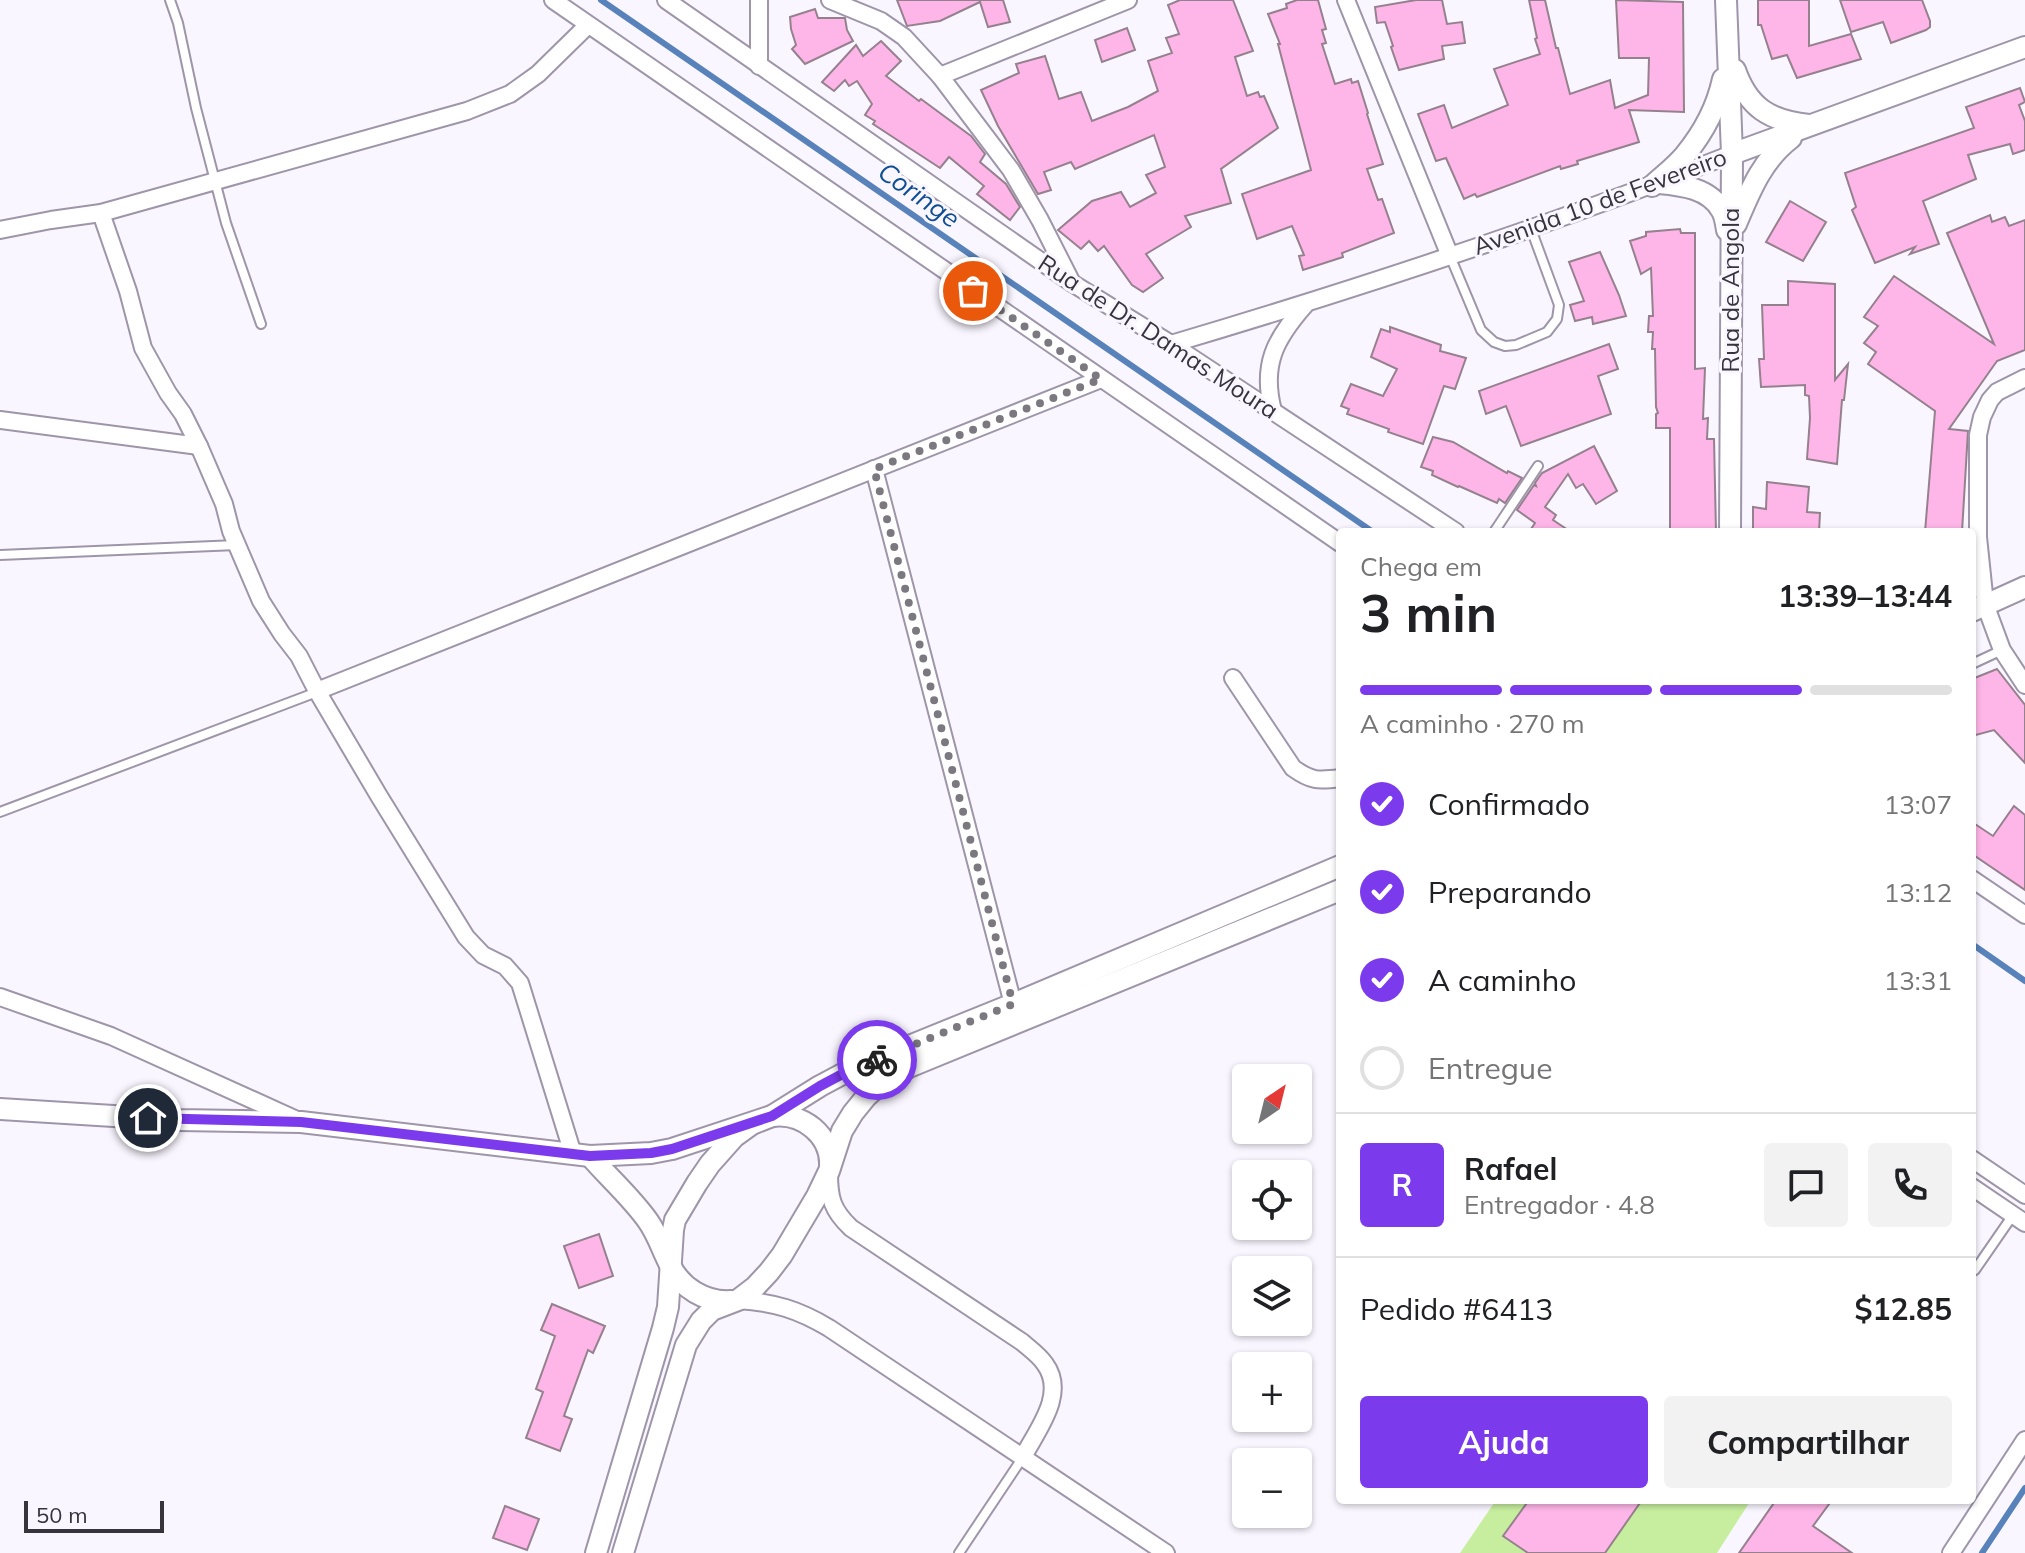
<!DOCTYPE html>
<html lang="pt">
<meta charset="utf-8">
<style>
body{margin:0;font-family:Mulish,sans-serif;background:#f2f2f2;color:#202124;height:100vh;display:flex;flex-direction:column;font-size:30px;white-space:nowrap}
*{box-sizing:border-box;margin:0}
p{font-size:26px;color:#757577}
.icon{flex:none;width:44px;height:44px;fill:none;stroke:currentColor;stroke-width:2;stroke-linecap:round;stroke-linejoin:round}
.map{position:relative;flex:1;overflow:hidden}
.drawer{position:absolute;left:1336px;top:528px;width:640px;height:976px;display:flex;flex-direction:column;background:#fff;border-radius:8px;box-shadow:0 2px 6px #0004}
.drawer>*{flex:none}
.needle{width:52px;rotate:35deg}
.fabs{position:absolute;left:1232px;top:1064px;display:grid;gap:16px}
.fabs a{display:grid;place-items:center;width:80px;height:80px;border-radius:8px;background:#fff;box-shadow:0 2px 6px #0004;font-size:40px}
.scale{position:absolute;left:24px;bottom:20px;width:140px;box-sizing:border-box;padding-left:8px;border:4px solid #38343c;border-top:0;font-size:22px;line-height:28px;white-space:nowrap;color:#38343c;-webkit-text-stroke:6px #faf6ff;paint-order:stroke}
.pin{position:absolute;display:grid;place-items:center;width:68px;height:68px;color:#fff;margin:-34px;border:4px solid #fff;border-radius:50%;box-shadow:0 2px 8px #0007}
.courier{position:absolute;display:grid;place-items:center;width:80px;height:80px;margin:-40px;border:6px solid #7c3aed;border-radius:50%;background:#fff;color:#222;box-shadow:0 2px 10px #0007}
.overview em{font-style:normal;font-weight:700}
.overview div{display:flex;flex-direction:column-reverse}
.overview{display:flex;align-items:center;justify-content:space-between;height:136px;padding:0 24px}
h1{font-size:52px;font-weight:700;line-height:60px}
.bar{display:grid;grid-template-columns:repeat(4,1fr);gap:12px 8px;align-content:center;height:96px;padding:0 24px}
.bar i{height:10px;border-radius:6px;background:#e0e0e0}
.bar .on{background:#7c3aed}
.bar p{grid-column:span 4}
.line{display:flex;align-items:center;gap:20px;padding:0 24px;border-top:2px solid #e0e0e0}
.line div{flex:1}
.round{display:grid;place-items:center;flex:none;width:84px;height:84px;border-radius:8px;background:#f2f2f2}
ol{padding:0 24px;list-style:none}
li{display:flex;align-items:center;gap:24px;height:88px}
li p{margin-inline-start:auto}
li .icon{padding:8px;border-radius:50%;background:#7c3aed;color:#fff;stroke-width:4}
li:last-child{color:#757577}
li i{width:44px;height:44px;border:4px solid #e0e0e0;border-radius:50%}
.button{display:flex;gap:16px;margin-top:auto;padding:16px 24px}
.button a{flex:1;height:92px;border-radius:8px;background:#7c3aed;color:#fff;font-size:32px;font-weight:700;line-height:92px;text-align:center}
.button a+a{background:#f2f2f2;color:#202124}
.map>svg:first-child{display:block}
.green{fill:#c7ee9f}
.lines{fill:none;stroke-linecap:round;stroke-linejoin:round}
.stream{stroke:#5882ba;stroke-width:6}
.building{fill:#feb6e8;stroke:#95818e;stroke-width:2}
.service-casing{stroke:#9e95a9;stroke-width:12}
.minor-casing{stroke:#9e95a9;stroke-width:20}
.tertiary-casing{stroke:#9e95a9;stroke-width:24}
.service{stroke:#fff;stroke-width:8}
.minor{stroke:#fff;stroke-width:16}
.tertiary{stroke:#fff;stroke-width:20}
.done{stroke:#7c7880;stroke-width:8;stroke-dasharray:0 14.4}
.route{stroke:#7c3aed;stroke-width:10}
.labels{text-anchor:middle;stroke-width:6;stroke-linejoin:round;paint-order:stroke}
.street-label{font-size:24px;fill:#38343c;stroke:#faf6ff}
.water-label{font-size:26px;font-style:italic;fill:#0f4e92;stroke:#faf6ff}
</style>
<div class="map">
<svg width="2025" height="1553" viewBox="0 0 2025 1553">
<rect width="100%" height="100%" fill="#faf6ff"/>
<path class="green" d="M1496,1500H1751L1717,1553H1460Z"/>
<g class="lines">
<g class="stream">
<path d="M601,0L1373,532"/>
<path d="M1972,944L2025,981"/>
<path d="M1982,1553L2025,1488"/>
</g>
</g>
<g class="building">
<path d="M897,0H1003L1010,22L988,27L980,2L940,21L907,26Z"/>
<path d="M1180,0H1233L1253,51L1235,57L1247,96L1258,92L1260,97L1264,96L1278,128L1221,169L1231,203L1185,216L1191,227L1146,254L1163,278L1143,292L1132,285L1104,246L1098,251L1089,241L1081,249L1058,230L1092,201L1121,192L1130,207L1156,193L1146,175L1165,167L1154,135L1075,169L1071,162L1044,172L1051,190L1038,194L998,126L981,90L1019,73L1016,64L1045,56L1059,99L1081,92L1092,121L1128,107L1158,91L1148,61L1172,53L1166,38L1179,34L1168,5Z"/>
<path d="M1297,0H1318L1326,29L1322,30L1326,43L1322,44L1335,84L1351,79L1352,83L1358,81L1368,113L1367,114L1383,164L1367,169L1378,200L1382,199L1394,233L1342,253L1343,257L1303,270L1299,256L1304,255L1292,226L1257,239L1242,194L1311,170L1278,44H1280L1268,14L1287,8L1286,4Z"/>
<path d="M1416,0H1442L1447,24L1462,22L1465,43L1442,46L1444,59L1399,70L1391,47L1393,46L1385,22L1377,23L1375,7Z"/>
<path d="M1529,0H1545L1556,48H1558L1570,94L1610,80L1615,108L1648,95L1649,58H1619L1616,0L1683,2L1684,112L1629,110L1639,142L1577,161L1578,164L1561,169L1560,166L1477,197L1475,194L1464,199L1446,158L1436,161L1418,114L1444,105L1452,128L1508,105L1494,69L1540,54L1535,39L1537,38Z"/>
<path d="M1758,0H1809V46L1851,34L1861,59L1797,78L1787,55L1772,59L1761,25H1758Z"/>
<path d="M1840,0H1922L1930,21V27L1926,30L1891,43L1883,22L1851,32Z"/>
<path d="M815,9L818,18H845L847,30L853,41L805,64L792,49L796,45L791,29L790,17Z"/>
<path d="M1127,28L1135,50L1102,62L1095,40Z"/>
<path d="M881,41L901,61L886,76L919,101L921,99L971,136L985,154L980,162L1006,184L1020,207L1010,220L977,194L984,186L949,157L940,168L873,124L875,121L865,115L872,104L857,81L849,86L845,80L834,91L822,82L856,45L863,56Z"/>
<path d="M2020,88L2025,102L2019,105L2025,121V150L2013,154L2010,144L1968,155L1976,179L1923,201L1939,244L1910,254L1915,247L1875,263L1852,210L1856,207L1845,173L1974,128L1966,107Z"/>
<path d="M1790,201L1826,222L1803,261L1766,242Z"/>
<path d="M1990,215L1992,222L2005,217L2009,226L2025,220V350L1997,361L1949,429L1968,431L1962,532H1925L1935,411L1868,364L1876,352L1864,343L1878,326L1864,317L1894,276L1994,344L1947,233Z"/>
<path d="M1680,229L1681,233H1695V369L1705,368L1703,419L1708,418L1707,439H1714L1716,532H1670V428H1656V414L1658,413L1656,407L1655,349H1652L1653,332H1648L1649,316H1653L1651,268L1641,274L1630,241L1646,236V232Z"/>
<path d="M1600,252L1619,295L1626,316L1593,324L1592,317L1575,321L1570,305L1584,301L1569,262Z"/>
<path d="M1788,281L1835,284V380L1848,364L1844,400H1842L1837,464L1807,459L1810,418L1809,396L1805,395V385L1761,387L1759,359H1764L1762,305H1788Z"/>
<path d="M1390,327L1441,345L1440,351L1466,358L1455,389L1444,386L1423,444L1388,432L1389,429L1347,414L1349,409L1341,406L1351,384L1383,396L1397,369L1371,357L1381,329L1390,332Z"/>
<path d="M1609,344L1618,369L1598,376L1611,414L1521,446L1506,406L1486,414L1479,391Z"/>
<path d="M1433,437L1453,442L1507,473L1508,471L1522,478L1505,503L1499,499L1497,503L1459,486L1458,487L1432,475L1433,471L1421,467Z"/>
<path d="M1594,446L1617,491L1596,504L1583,484L1576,488L1568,474L1545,507L1556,515L1553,520L1571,532H1529L1535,523L1517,510L1534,485L1536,486L1535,483L1542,473Z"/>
<path d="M1767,482L1809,487L1807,512L1820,513L1819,532H1753V507L1766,509Z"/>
<path d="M1997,669L2025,705V763L1994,730L1972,736V679Z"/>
<path d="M2014,806L2025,815V890L1972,854V822L1993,836Z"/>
<path d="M599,1234L613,1276L579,1288L564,1246Z"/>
<path d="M552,1304L605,1326L593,1353L588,1350L564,1416L572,1419L560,1451L526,1438L543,1392L536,1389L555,1336L541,1330Z"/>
<path d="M1529,1500H1642L1605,1553H1528L1503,1536Z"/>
<path d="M1776,1500H1832L1813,1526L1852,1553H1739Z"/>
<path d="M505,1506L539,1519L527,1550L493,1538Z"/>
</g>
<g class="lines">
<defs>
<g id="service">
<path d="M170,0L178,23L196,108L226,223L261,324"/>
<path d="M1450,256L1481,330L1494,342L1505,346L1516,345L1547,332L1557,319L1559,305L1531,229"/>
<path d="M1494,532L1538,466"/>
<path d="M0,555L237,545"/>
<path d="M1972,664L2002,650"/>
<path d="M0,812L317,692"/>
<path d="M1972,1272L1975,1270L2013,1215"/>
<path d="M959,1553L1023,1457"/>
</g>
<g id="minor">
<path d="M553,0L1340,543"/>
<path d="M666,0L1072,283L1171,344L1456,532"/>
<path d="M759,0V66"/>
<path d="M830,0L881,21L904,37L940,76L1011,170L1040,220L1071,281"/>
<path d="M1346,0L1450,256"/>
<path d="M940,76L1128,0"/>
<path d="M101,213L128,291L143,348L168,393L183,414L199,446L224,504L231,531L261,601L282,634L299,656L317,691L379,796L466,937L483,955L505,966L520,983L573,1154"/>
<path d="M0,230L51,220L101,213L467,111L510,94L538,74L588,25"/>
<path d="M1171,344C1360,288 1548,226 1732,154"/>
<path d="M2025,378L1997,392L1990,400L1982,417L1978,435V537L1985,604L2002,650L2025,685"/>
<path d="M1273,411C1261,365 1275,339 1305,305"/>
<path d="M0,420L199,446"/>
<path d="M874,469L1013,1004"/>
<path d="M1233,678L1293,768C1311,781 1318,781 1340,778"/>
<path d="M317,691L1101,379"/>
<path d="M1972,879L2025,915"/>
<path d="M0,997L111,1036L297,1120"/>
<path d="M1972,1159L2025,1195"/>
<path d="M829,1173C829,1198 832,1210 851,1228L1022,1342C1030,1349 1039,1355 1045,1364C1067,1394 1037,1430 1023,1457"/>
<path d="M1972,1187L2025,1223"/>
<path d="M738,1300C774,1302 799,1310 829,1328L1166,1553"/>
<path d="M1951,1553L2025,1440"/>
</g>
<g id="tertiary">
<path d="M1726,0L1732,154L1730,532"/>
<path d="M1735,70C1748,107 1769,121 1809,125"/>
<path d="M1732,154L2025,47"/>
<path d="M1659,183C1681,185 1710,188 1722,211C1725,216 1726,224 1727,230"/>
<path d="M1652,186C1663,176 1676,166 1685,155C1703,133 1717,107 1723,79"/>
<path d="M1736,224C1750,191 1762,160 1791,138"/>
<path d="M1972,611L2025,587"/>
<path d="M0,1109L178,1120L301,1122L590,1156L651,1153L672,1149L772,1116C802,1112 832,1135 830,1167"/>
<path d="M590,1156C609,1178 631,1197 648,1221C658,1235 662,1250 670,1265C681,1288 706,1303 731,1301"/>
<path d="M596,1553L663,1328L668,1307L673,1230L675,1220L697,1183L710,1164L734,1137L752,1124L772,1116L820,1086L850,1070L1013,1004L1340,866"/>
<path d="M623,1553L686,1345L701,1321L712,1310L738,1300L755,1287L769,1272L782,1255L817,1196L829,1171L842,1131L853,1113L866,1097L880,1084L909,1067L1340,890"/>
</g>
</defs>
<use href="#service" class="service-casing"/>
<use href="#minor" class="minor-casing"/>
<use href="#tertiary" class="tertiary-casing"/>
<use href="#service" class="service"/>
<use href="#minor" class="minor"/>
<use href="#tertiary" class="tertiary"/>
</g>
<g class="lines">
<path class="done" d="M877,1060L1013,1004L874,469L1101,379L973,291"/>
<path class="route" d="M148,1118L301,1122L590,1156L651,1153L672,1149L772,1116L820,1086L850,1070L877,1060"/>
</g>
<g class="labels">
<g class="street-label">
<text transform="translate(1600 202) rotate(-20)" y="8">Avenida 10 de Fevereiro</text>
<text transform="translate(1731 290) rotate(-90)" y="8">Rua de Angola</text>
<text transform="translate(1158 337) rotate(33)" y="8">Rua de Dr. Damas Moura</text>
</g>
<g class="water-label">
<text transform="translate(919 195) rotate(35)" y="9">Coringe</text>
</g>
</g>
</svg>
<div class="fabs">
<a><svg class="needle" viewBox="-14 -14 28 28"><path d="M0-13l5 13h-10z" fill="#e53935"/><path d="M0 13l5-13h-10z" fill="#757577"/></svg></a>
<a><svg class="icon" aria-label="locate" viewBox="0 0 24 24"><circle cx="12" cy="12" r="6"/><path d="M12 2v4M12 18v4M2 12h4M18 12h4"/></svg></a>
<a><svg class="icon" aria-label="layers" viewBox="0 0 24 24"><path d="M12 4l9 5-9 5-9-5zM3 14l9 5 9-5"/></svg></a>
<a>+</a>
<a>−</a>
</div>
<div class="scale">50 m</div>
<div class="pin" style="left:973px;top:291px;background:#ea580c"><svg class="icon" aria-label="bag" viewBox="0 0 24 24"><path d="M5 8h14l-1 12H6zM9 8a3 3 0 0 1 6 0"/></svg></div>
<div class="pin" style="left:148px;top:1118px;background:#1f2937"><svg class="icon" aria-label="home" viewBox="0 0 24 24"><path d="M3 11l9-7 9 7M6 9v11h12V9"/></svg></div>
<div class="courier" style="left:877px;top:1060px"><svg class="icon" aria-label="bike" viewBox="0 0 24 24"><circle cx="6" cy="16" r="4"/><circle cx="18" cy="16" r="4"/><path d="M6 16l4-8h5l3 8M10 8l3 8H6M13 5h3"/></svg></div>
<section class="drawer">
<div class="overview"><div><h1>3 min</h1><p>Chega em</p></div><em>13:39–13:44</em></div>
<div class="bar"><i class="on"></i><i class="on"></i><i class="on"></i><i></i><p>A caminho · 270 m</p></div>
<ol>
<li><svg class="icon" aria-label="check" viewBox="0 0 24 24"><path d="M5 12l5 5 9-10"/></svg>Confirmado<p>13:07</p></li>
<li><svg class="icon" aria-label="check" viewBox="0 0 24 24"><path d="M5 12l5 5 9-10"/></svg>Preparando<p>13:12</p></li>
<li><svg class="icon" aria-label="check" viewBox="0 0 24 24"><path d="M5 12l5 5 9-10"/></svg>A caminho<p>13:31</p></li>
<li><i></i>Entregue</li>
</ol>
<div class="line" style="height:144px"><b class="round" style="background:#7c3aed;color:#fff">R</b><div><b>Rafael</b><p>Entregador · 4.8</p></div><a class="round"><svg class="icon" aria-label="chat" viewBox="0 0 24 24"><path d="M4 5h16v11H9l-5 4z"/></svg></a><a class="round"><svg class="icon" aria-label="phone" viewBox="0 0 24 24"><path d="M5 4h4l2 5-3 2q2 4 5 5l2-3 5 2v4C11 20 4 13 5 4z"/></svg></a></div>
<div class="line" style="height:104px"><div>Pedido #6413</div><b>$12.85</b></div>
<div class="button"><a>Ajuda</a><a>Compartilhar</a></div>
</section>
</div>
